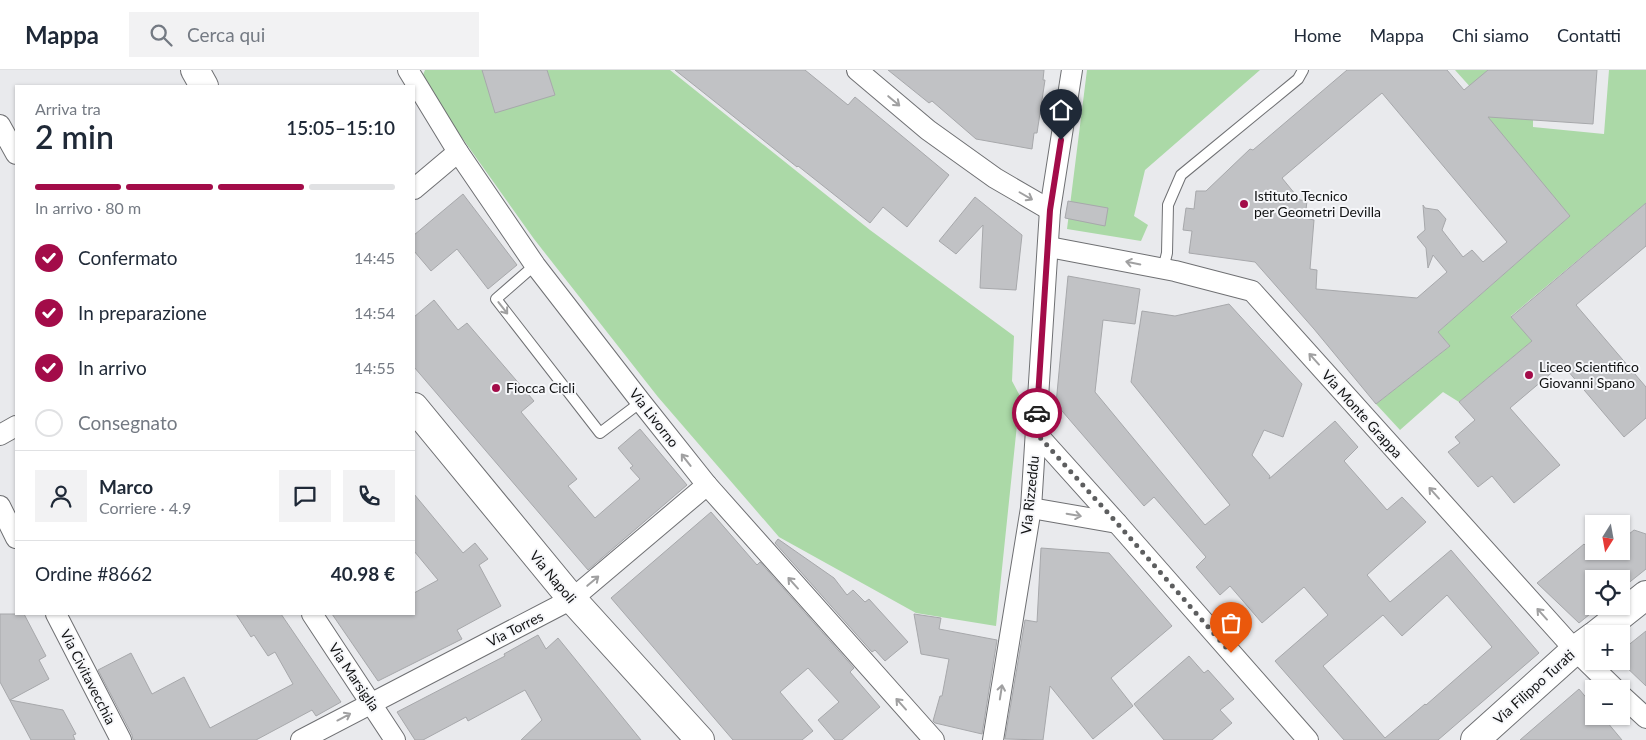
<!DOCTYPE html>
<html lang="it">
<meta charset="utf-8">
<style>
body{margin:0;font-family:Lato,sans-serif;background:#f2f2f3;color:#1f2937;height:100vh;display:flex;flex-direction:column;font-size:19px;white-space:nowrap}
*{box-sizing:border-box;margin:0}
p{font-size:16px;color:#747a83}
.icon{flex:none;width:28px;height:28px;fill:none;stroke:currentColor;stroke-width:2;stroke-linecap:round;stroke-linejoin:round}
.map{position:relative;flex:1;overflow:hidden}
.drawer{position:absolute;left:15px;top:15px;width:400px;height:530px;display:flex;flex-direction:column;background:#fff;border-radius:0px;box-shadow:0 1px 4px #0004}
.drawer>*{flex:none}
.needle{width:32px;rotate:191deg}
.tools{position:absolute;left:1585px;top:445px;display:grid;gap:10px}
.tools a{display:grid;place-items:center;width:45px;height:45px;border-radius:0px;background:#fff;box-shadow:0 1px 4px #0004;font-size:25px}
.pin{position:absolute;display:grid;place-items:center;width:42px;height:42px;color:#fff;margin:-51px -21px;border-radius:50% 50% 50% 0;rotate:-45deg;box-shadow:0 0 5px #0007}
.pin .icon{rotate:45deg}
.courier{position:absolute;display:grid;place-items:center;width:50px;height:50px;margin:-25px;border:4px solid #a30c49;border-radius:50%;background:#fff;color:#222;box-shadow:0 1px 6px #0007}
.head em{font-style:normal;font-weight:600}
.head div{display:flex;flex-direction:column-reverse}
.head{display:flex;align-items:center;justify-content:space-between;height:85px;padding:0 20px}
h1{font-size:32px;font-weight:600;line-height:38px}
.bar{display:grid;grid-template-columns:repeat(4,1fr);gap:8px 5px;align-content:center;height:60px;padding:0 20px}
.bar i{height:6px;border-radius:4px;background:#e0e1e3}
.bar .current{background:#a30c49}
.bar p{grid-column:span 4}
.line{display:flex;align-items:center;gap:12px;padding:0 20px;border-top:1px solid #e0e1e3}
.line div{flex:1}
.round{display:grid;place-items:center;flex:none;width:52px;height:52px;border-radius:0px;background:#f2f2f3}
ol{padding:0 20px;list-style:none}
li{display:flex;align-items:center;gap:15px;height:55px}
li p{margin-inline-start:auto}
li .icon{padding:5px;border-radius:50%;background:#a30c49;color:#fff;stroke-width:4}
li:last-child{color:#747a83}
li i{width:28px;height:28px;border:2px solid #e0e1e3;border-radius:50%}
header{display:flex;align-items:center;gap:30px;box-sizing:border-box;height:70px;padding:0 25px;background:#fff;border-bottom:1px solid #e0e1e3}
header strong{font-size:24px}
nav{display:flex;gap:28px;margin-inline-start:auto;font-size:18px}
.search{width:350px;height:45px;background:#f2f2f3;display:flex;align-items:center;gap:12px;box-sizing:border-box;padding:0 18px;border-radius:0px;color:#747a83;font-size:19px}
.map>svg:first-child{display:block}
.green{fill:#abd9a7}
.building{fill:#c1c2c5;stroke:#a7a8ab;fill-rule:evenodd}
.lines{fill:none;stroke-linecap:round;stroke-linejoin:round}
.lane-casing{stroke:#6f7073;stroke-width:12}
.street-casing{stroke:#6f7073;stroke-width:22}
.secondary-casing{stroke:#6f7073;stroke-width:30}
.lane{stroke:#fff;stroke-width:10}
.street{stroke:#fff;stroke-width:20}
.secondary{stroke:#fff;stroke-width:28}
.oneway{stroke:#a0a0a1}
.done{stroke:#5d5e5f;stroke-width:5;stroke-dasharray:0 9}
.route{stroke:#a30c49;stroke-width:6}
.poi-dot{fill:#a30c49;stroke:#f6f7fa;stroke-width:2}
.labels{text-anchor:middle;stroke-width:4;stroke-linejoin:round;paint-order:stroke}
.poi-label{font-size:14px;fill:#111213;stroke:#f6f7fa;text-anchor:start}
.street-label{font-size:14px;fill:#111213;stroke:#f6f7fa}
</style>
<header>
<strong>Mappa</strong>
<div class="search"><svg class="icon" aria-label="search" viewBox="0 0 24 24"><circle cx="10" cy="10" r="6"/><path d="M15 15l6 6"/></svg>Cerca qui</div>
<nav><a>Home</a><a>Mappa</a><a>Chi siamo</a><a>Contatti</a></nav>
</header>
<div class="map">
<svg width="1646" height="670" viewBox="0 0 1646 670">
<rect width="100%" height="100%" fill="#e9eaed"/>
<g class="green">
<path d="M425,0H670L870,160L1014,266L1012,311L1020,326L996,556L916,543L779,467L658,327L534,169L421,10Z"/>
<path d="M1087,0H1260L1145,100L1134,146L1148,155L1141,171L1067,159Z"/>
<path d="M1455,0H1488L1481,6L1482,30Z"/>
<path d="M1609,0H1646V133L1511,246L1532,271L1459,332L1443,322L1400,360L1376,334L1450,276L1438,262L1570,146L1484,44L1523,38L1533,50V57L1604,64Z"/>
</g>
<g class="building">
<path d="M482,0H547L555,25L495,43Z"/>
<path d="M675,0H805L848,35L855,27L949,105L907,157L883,137L870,153L798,96L797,97Z"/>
<path d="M888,0H1044L1043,10H1045L1037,63H1034L1032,79L976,69L932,31L929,33Z"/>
<path d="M1347,0H1447L1464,20L1488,0H1597L1593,54L1488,47L1570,146L1438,262L1450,276L1376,334L1314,259L1255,192L1189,183L1192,161L1183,160L1186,138L1194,139L1196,121H1206L1250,79L1253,80ZM1382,23L1507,172L1483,192L1472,180L1463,187L1442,160L1446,149L1438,140L1425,138L1423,135L1425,160L1417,167L1426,178L1428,198L1433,185L1447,202L1417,228L1316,219L1317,200L1310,199L1314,150L1305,148L1307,131L1300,130L1282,108Z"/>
<path d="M463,124L517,195L488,219L457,179L431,201L414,181V165Z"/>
<path d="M975,127L1022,165L1016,220L980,218L983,155L956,184L939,171Z"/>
<path d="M1068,131L1108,138L1105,156L1065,148Z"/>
<path d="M1646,133V176L1576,235L1646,317V348L1624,367L1562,294L1510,338L1560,395L1514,433L1492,406L1478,417L1448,382L1460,373L1455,367L1475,350L1459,332L1532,271L1511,247Z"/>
<path d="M1068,206L1140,219L1135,254L1103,250L1095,322L1205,455L1230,435L1131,312L1142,241L1175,246L1229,234L1302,314L1283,367L1264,360L1252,385L1270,406L1269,409L1335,351L1358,377L1344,391L1387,440L1402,427L1426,452L1367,505L1390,532L1451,480L1539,583L1438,670H1344L1275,591L1328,545L1304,517L1262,553L1230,516L1220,525L1196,497L1206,487L1154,427L1144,436L1056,334ZM1447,525L1492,577L1426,635L1425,634L1385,668L1323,596L1383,545L1402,566Z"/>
<path d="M434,230L458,260L467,253L534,331L521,342L577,409L568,416L595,448L640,409L630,398L633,396L618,378L640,359L687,415L588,500L414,297V247Z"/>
<path d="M414,424L463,483L475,473L488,489L479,495L501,536L457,560L462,569L378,611L332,544H414V523L438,510L414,481Z"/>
<path d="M711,442L757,495L760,492L854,598L850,602L880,637L842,670H835L818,650L839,632L808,598L780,622L813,661L802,670H733L611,528Z"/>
<path d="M1634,460L1646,464V499L1621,519V509H1594V536H1600L1579,553L1537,513L1584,474L1587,477L1594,471V481H1621V465L1624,468Z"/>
<path d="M778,469L834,508L847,525L853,520L865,532L869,529L908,572L885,591L875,580L872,582L775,473Z"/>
<path d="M1041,478L1109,483L1172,556L1111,608L1133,636L1093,669L1050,616L1043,670L1005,669L1025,550L1037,552Z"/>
<path d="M0,544H24L46,586L39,590L49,609L10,630L63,640L76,664L73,665L75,670H31L0,612Z"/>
<path d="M236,544H281L341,632L316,646L312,640L256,670H133L132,665L98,600L131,583L152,624L184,607L210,658L293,614L275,582L268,586L254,565L251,567Z"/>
<path d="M914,544L941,548L939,559L997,570L982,664L935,653L933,651L940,626H942L949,589L921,584Z"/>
<path d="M1646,561V616L1621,592V581Z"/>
<path d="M538,565L546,579L558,568L641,670H521L542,650L525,620L468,651L466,647L423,670H415L397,642L505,586L504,584Z"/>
<path d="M1189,586L1204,603L1208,600L1234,629L1220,640L1232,653L1212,670H1164L1134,634Z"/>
<path d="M1579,619L1594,637V646H1602L1622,670H1520Z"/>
</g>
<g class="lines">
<defs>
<g id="lane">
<path d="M535,195L496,229L600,363L641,332"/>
<path d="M1163,199L1167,183L1168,135L1181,105L1298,9L1303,0"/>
</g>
<g id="street">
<path d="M408,0L458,82L535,195L641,332L707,415L934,670"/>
<path d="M857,0L928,60L995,108L1050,140"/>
<path d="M0,55L16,84"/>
<path d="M414,119L458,82"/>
<path d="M1049,177L1175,201L1252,221L1575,580L1615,619"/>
<path d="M1036,363L1117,453L1308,670"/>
<path d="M0,365L16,356"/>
<path d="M0,436L16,468"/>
<path d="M1031,438L1117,453"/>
<path d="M56,544L121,670"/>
<path d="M312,544L395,670"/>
<path d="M1621,625L1646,648"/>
<path d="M301,670L572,529L707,415"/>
<path d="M993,670L1031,438L1050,140L1072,0"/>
</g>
<g id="secondary">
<path d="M195,0L204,16"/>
<path d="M414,337L572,529L700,670"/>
<path d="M1597,564L1646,525"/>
<path d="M1475,670L1575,580L1594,566"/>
</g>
</defs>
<use href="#lane" class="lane-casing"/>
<use href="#street" class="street-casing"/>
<use href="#secondary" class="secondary-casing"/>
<use href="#lane" class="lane"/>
<use href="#street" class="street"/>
<use href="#secondary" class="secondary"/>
</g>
<defs><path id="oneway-shaft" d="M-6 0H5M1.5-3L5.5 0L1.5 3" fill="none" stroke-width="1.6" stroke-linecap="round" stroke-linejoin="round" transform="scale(1.25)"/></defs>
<g class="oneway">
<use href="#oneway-shaft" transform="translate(894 31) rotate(40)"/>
<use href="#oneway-shaft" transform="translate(1026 126) rotate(30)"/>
<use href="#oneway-shaft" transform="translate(1133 193) rotate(-169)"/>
<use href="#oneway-shaft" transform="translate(503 238) rotate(52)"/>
<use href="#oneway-shaft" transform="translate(1314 289) rotate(-132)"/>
<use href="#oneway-shaft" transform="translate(686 390) rotate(-128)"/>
<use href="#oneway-shaft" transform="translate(1434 423) rotate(-132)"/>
<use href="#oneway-shaft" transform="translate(1074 445) rotate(10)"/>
<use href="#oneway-shaft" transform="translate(593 511) rotate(-40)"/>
<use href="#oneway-shaft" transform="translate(793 513) rotate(-132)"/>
<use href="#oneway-shaft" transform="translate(1542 544) rotate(-132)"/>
<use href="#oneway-shaft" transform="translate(1001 622) rotate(-81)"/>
<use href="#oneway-shaft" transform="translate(901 634) rotate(-132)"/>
<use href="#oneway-shaft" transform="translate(344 647) rotate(-28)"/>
</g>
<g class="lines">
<path class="done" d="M1037,343L1036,363L1117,453L1231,583"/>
<path class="route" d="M1037,343L1050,140L1061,70"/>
</g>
<g class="poi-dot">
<circle cx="1244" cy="134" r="5"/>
<circle cx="1529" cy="305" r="5"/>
<circle cx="496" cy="318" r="5"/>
</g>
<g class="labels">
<g class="poi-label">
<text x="1254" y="131">Istituto Tecnico<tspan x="1254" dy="16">per Geometri Devilla</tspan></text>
<text x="1539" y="302">Liceo Scientifico<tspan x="1539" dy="16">Giovanni Spano</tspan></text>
<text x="506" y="323">Fiocca Cicli</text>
</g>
<g class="street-label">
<text transform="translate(1362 344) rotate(48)" y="5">Via Monte Grappa</text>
<text transform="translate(654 348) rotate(52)" y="5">Via Livorno</text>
<text transform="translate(1030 425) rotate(-84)" y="5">Via Rizzeddu</text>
<text transform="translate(553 507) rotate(50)" y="5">Via Napoli</text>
<text transform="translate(515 559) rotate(-27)" y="5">Via Torres</text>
<text transform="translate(88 607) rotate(63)" y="5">Via Civitavecchia</text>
<text transform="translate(354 607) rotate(56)" y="5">Via Marsiglia</text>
<text transform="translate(1534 617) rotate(-42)" y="5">Via Filippo Turati</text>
</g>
</g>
</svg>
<div class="tools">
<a><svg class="needle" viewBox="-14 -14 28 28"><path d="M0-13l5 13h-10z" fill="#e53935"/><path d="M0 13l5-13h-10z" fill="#747a83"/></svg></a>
<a><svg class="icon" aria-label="locate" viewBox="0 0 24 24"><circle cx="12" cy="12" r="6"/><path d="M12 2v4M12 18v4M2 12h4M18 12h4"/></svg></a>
<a>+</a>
<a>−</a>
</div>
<div class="pin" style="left:1231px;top:583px;background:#ea580c"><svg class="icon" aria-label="bag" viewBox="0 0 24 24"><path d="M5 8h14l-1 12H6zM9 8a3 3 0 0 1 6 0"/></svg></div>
<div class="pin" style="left:1061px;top:70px;background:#1f2937"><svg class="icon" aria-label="home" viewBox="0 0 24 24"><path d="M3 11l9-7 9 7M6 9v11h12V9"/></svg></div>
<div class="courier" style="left:1037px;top:343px"><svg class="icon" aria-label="car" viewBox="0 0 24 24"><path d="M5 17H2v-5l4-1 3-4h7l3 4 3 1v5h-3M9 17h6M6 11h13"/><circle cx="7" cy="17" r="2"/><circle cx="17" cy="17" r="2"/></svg></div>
<section class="drawer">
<div class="head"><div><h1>2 min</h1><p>Arriva tra</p></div><em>15:05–15:10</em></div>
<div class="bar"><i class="current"></i><i class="current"></i><i class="current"></i><i></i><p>In arrivo · 80 m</p></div>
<ol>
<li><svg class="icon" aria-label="check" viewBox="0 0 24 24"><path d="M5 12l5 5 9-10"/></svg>Confermato<p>14:45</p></li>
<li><svg class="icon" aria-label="check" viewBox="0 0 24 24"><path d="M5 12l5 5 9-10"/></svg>In preparazione<p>14:54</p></li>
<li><svg class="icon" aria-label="check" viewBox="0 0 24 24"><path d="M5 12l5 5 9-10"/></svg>In arrivo<p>14:55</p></li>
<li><i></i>Consegnato</li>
</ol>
<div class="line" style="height:90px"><a class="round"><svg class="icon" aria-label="person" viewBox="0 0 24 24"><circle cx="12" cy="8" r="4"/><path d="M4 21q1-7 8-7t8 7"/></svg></a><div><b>Marco</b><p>Corriere · 4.9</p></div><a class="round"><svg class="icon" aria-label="chat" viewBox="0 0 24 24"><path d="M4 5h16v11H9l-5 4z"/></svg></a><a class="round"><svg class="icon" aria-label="phone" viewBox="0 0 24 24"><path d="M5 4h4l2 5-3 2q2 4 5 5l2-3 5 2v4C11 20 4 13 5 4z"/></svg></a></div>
<div class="line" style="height:65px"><div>Ordine #8662</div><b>40.98 €</b></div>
</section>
</div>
